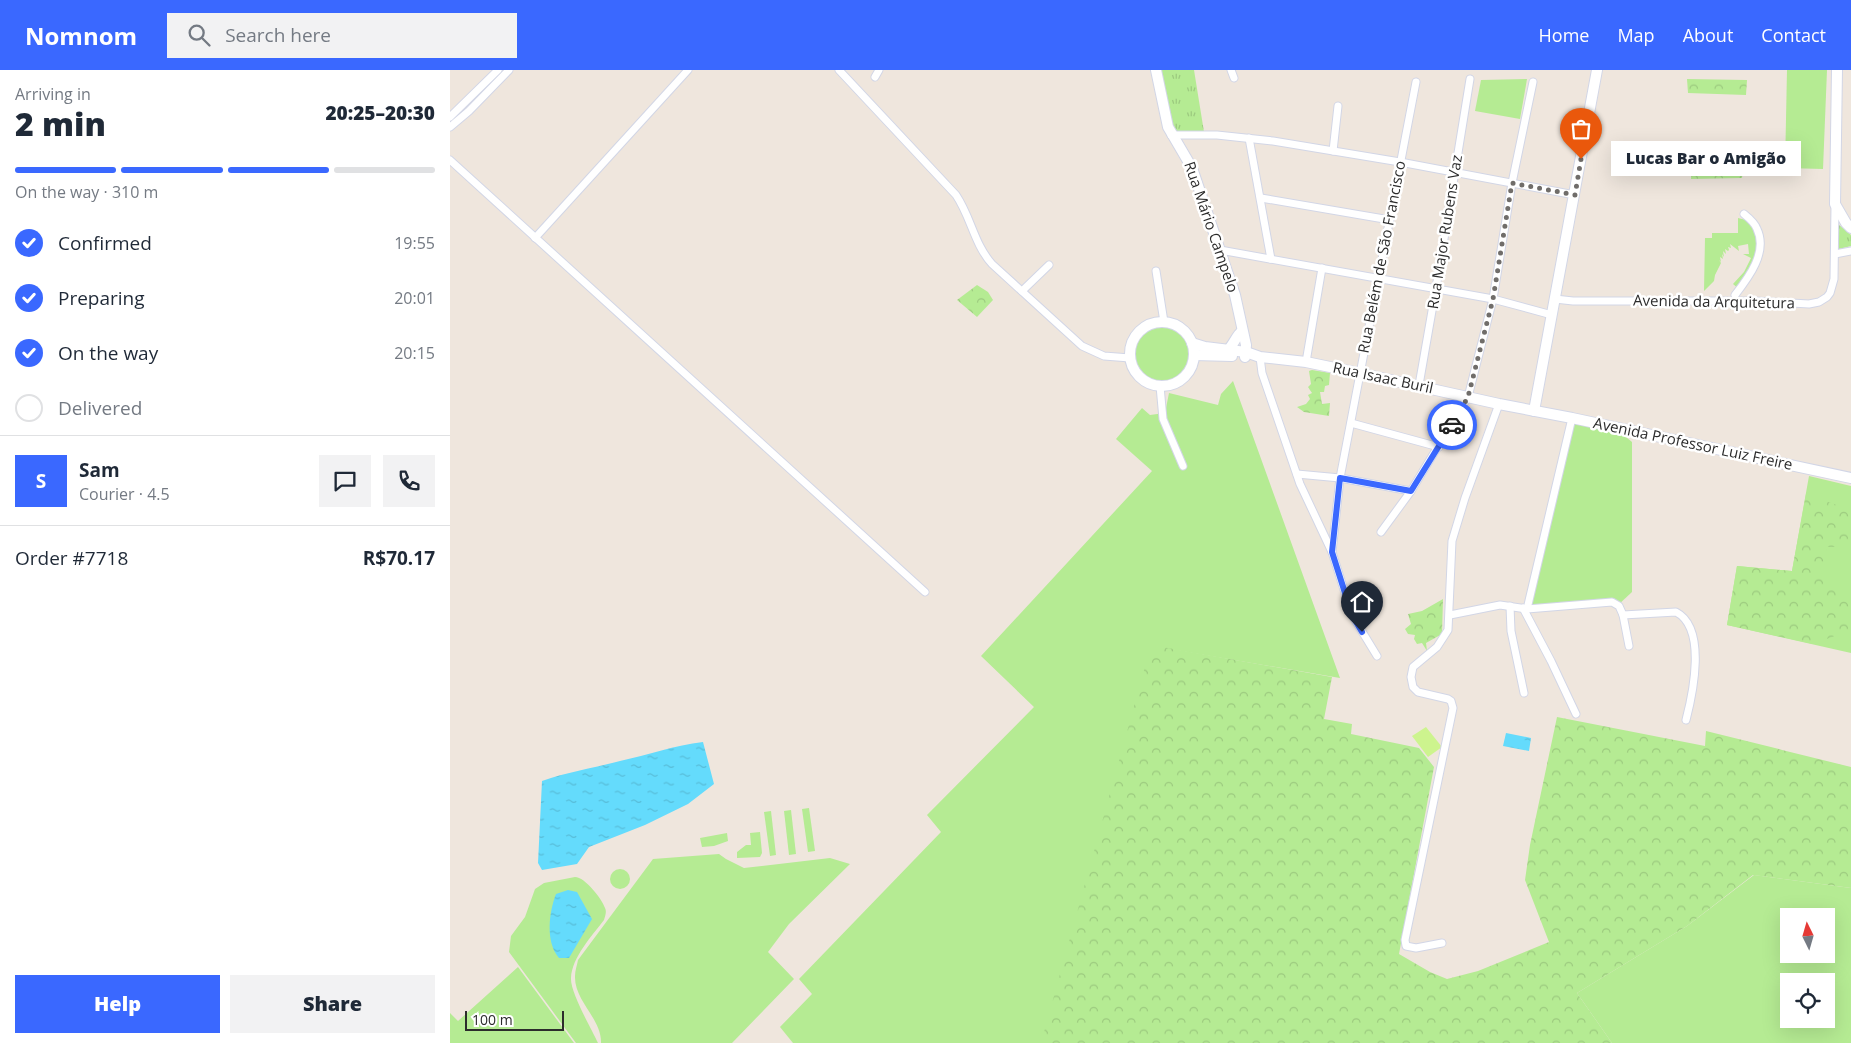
<!DOCTYPE html>
<meta charset="utf-8">
<style>
body{margin:0;font-family:"Open Sans",sans-serif;background:#f2f2f3;color:#1f2937;height:100vh;display:flex;flex-direction:column;font-size:19px;white-space:nowrap}
*{box-sizing:border-box;margin:0}
p{font-size:16px;color:#747a83}
.icon{flex:none;width:28px;height:28px;fill:none;stroke:currentColor;stroke-width:2;stroke-linecap:round;stroke-linejoin:round}
.map{position:relative;flex:1;overflow:hidden}
.sheet{display:flex;flex-direction:column;background:#fff;width:450px}
.sheet>*{flex:none}
.needle{width:32px;rotate:355deg}
.controls{position:absolute;left:1330px;top:838px;display:grid;gap:10px}
.controls a{display:grid;place-items:center;width:55px;height:55px;border-radius:0px;background:#fff;box-shadow:0 5px 20px #0002;font-size:25px}
.scale{position:absolute;left:15px;bottom:12px;width:99px;box-sizing:border-box;padding-left:5px;border:2px solid #2c2c2c;border-top:0;font-size:14px;line-height:18px;white-space:nowrap;color:#2c2c2c;-webkit-text-stroke:4px #fff;paint-order:stroke}
.pin{position:absolute;display:grid;place-items:center;width:42px;height:42px;color:#fff;margin:-51px -21px;border-radius:50% 50% 50% 0;rotate:-45deg;box-shadow:0 0 5px #0007}
.pin .icon{rotate:45deg}
.courier{position:absolute;display:grid;place-items:center;width:50px;height:50px;margin:-25px;border:4px solid #3a68ff;border-radius:50%;background:#fff;color:#222;box-shadow:0 1px 6px #0007}
.bubble{position:absolute;height:35px;border-radius:0px;background:#fff;box-shadow:0 5px 20px #0002;font-size:16px;font-weight:800;line-height:35px;text-align:center}
.overview em{font-style:normal;font-weight:800}
.overview div{display:flex;flex-direction:column-reverse}
.overview{display:flex;align-items:center;justify-content:space-between;height:85px;padding:0 15px}
h1{font-size:32px;font-weight:800;line-height:38px}
.bar{display:grid;grid-template-columns:repeat(4,1fr);gap:8px 5px;align-content:center;height:60px;padding:0 15px}
.bar i{height:6px;border-radius:4px;background:#e0e1e3}
.bar .active{background:#3a68ff}
.bar p{grid-column:span 4}
.line{display:flex;align-items:center;gap:12px;padding:0 15px;border-top:1px solid #e0e1e3}
.line div{flex:1}
.round{display:grid;place-items:center;flex:none;width:52px;height:52px;border-radius:0px;background:#f2f2f3}
ol{padding:0 15px;list-style:none}
li{display:flex;align-items:center;gap:15px;height:55px}
li p{margin-inline-start:auto}
li .icon{padding:5px;border-radius:50%;background:#3a68ff;color:#fff;stroke-width:4}
li:last-child{color:#747a83}
li i{width:28px;height:28px;border:2px solid #e0e1e3;border-radius:50%}
.button{display:flex;gap:10px;margin-top:auto;padding:10px 15px}
.button a{flex:1;height:58px;border-radius:0px;background:#3a68ff;color:#fff;font-size:20px;font-weight:800;line-height:58px;text-align:center}
.button a+a{background:#f2f2f3;color:#1f2937}
header{display:flex;align-items:center;gap:30px;box-sizing:border-box;height:70px;padding:0 25px;background:#3a68ff;color:#fff}
header strong{font-size:24px}
nav{display:flex;gap:28px;margin-inline-start:auto;font-size:18px}
.search{width:350px;height:45px;background:#f2f2f3;display:flex;align-items:center;gap:12px;box-sizing:border-box;padding:0 18px;border-radius:0px;color:#747a83;font-size:19px}
main{display:flex;flex:1;min-height:0}
.map>svg:first-child{display:block}
.grass{fill:#b5eb93;fill-rule:evenodd}
.forest{fill:url(#forest-crowns)}
.park{fill:url(#park-tufts)}
.pitch{fill:#cdf48e}
.water{fill:url(#water-ripples)}
.lines{fill:none;stroke-linecap:round;stroke-linejoin:round}
.street-casing{stroke:#d2d6e6;stroke-width:9}
.secondary-casing{stroke:#d2d6e6;stroke-width:12}
.street{stroke:#fff;stroke-width:7}
.secondary{stroke:#fff;stroke-width:10}
.done{stroke:#706d6a;stroke-width:5;stroke-dasharray:0 9}
.route{stroke:#3a68ff;stroke-width:6}
.labels{text-anchor:middle;stroke-width:5;stroke-linejoin:round;paint-order:stroke}
.street-label{font-size:15px;fill:#2c2c2c;stroke:#fff}
</style>
<header>
<strong>Nomnom</strong>
<div class="search"><svg class="icon" aria-label="search" viewBox="0 0 24 24"><circle cx="10" cy="10" r="6"/><path d="M15 15l6 6"/></svg>Search here</div>
<nav><a>Home</a><a>Map</a><a>About</a><a>Contact</a></nav>
</header>
<main>
<section class="sheet">
<div class="overview"><div><h1>2 min</h1><p>Arriving in</p></div><em>20:25–20:30</em></div>
<div class="bar"><i class="active"></i><i class="active"></i><i class="active"></i><i></i><p>On the way · 310 m</p></div>
<ol>
<li><svg class="icon" aria-label="check" viewBox="0 0 24 24"><path d="M5 12l5 5 9-10"/></svg>Confirmed<p>19:55</p></li>
<li><svg class="icon" aria-label="check" viewBox="0 0 24 24"><path d="M5 12l5 5 9-10"/></svg>Preparing<p>20:01</p></li>
<li><svg class="icon" aria-label="check" viewBox="0 0 24 24"><path d="M5 12l5 5 9-10"/></svg>On the way<p>20:15</p></li>
<li><i></i>Delivered</li>
</ol>
<div class="line" style="height:90px"><b class="round" style="background:#3a68ff;color:#fff">S</b><div><b>Sam</b><p>Courier · 4.5</p></div><a class="round"><svg class="icon" aria-label="chat" viewBox="0 0 24 24"><path d="M4 5h16v11H9l-5 4z"/></svg></a><a class="round"><svg class="icon" aria-label="phone" viewBox="0 0 24 24"><path d="M5 4h4l2 5-3 2q2 4 5 5l2-3 5 2v4C11 20 4 13 5 4z"/></svg></a></div>
<div class="line" style="height:65px"><div>Order #7718</div><b>R$70.17</b></div>
<div class="button"><a>Help</a><a>Share</a></div>
</section>
<div class="map">
<svg width="1401" height="973" viewBox="0 0 1401 973">
<defs>
<pattern id="forest-crowns" width="20" height="18" patternUnits="userSpaceOnUse" patternTransform="scale(1.25)"><rect width="20" height="18" fill="#b5eb93"/><path d="M2 6a3 3 0 1 1 6 0M12 15a3 3 0 1 1 6 0" fill="none" stroke="#9cca7f"/></pattern>
<pattern id="park-tufts" width="24" height="20" patternUnits="userSpaceOnUse" patternTransform="scale(1.25)"><rect width="24" height="20" fill="#b5eb93"/><path d="M3 7l-1-3M5 7V3M7 7l1-3M15 17l-1-3M17 17v-4M19 17l1-3" fill="none" stroke="#9cca7f"/></pattern>
<pattern id="water-ripples" width="26" height="14" patternUnits="userSpaceOnUse" patternTransform="scale(1.25)"><rect width="26" height="14" fill="#64dbfc"/><path d="M2 4q2-2 4 0t4 0M15 11q2-2 4 0t4 0" fill="none" stroke="#57bcd8"/></pattern>
</defs>
<rect width="100%" height="100%" fill="#efe6dd"/>
<g class="grass">
<path d="M1337,0H1377L1373,99L1335,98Z"/>
<path d="M1077,9L1070,49L1025,41L1031,10Z"/>
<path d="M1288,148L1300,151L1308,165L1307,185L1289,219L1283,214L1294,202L1301,188L1293,184H1299L1298,174L1288,176L1289,181L1280,174L1281,178L1278,177L1279,180L1278,181L1275,179L1276,184L1273,181L1274,187L1272,184L1273,189L1270,187L1271,192L1269,190L1271,193L1265,205L1264,211L1254,221L1255,168H1262V163H1288Z"/>
<circle cx="712" cy="284" r="28"/>
<path d="M783,311L890,608L702,576L593,973H343L330,957L362,924L349,909L491,762L477,745L584,637L531,586L702,401L666,369L692,338L700,345L715,343L719,323L768,335L771,324Z"/>
<path d="M1122,348L1165,358L1182,372V522L1168,535L1088,540L1080,532Z"/>
<path d="M1359,406L1401,416V583L1277,555L1287,496L1342,501Z"/>
<path d="M359,738L365,781L358,782L352,739Z"/>
<path d="M341,740L346,784L339,785L334,741Z"/>
<path d="M321,741L326,785L320,786L314,742Z"/>
<path d="M310,762L312,783L310,787L287,788V782L296,775H301L300,763Z"/>
<path d="M277,763L278,771L264,776L252,777L250,768Z"/>
<path d="M269,784L276,789L294,798L380,788L400,794L339,854L318,882L344,909L282,973H151C152,949 124,931 125,906C125,901 127,895 128,890L203,789Z"/>
<circle cx="170" cy="809" r="10"/>
<path d="M1304,805L1401,818V973H1162L1127,923L1237,856ZM1339,846H1376V884H1339ZM1339,911H1376V949H1339Z"/>
<path d="M125,807C135,807 152,829 155,838C157,842 155,846 154,850C142,866 122,887 121,908C120,922 141,958 148,973H126L59,882L61,866L75,847L85,819L94,813Z"/>
<path d="M68,897L124,973H0V943L8,951Z"/>
</g>
<g class="forest">
<path d="M1237,9L1297,10L1296,25L1238,23Z"/>
<path d="M1242,90H1294L1292,108L1241,109Z"/>
<path d="M527,215L538,222L543,230L527,247L507,230Z"/>
<path d="M862,300L880,303L879,315L875,316L874,322H870L872,334L880,333L879,346L854,342L847,337L856,334L860,329L858,325L862,323L858,317L861,314L859,301Z"/>
<path d="M1356,424L1401,440V477H1377L1376,511L1401,526V560L1363,574L1277,555L1287,496L1342,501Z"/>
<path d="M993,529L992,564L976,573L977,581L972,573L967,574L964,569L965,565L958,564L955,559L961,554L958,544L972,541Z"/>
<path d="M701,575L882,607L874,649L902,654L901,664L969,678L984,697L949,884L980,902L997,909L1028,901L1099,872L1075,810L1080,775L1107,647L1255,676L1256,661L1401,697V818L1303,805L1237,856L1127,923L1162,973H591Z"/>
</g>
<g class="park">
<path d="M708,0H744L754,62L722,61Z"/>
<path d="M1389,155L1401,165V176L1389,179Z"/>
</g>
<path class="pitch" d="M976,657L992,677L978,687L962,666Z"/>
<g class="water">
<path d="M1056,663L1081,668L1079,681L1053,676Z"/>
<path d="M253,672L264,714L238,734L195,755L139,777L127,794L92,800L88,793L92,711C117,702 144,698 170,691C198,685 225,675 253,672Z"/>
<path d="M118,820L127,822L142,849L119,888H109C95,872 99,842 106,824Z"/>
</g>
<g class="lines">
<defs>
<g id="street">
<path d="M389,0L506,125C521,147 524,174 542,194L632,276L654,286L680,288"/>
<path d="M781,0L784,8"/>
<path d="M425,7L429,0"/>
<path d="M0,47L48,0"/>
<path d="M0,57L19,41L59,0"/>
<path d="M721,65H767L823,71L950,92L1125,125"/>
<path d="M799,68L821,189"/>
<path d="M883,81L888,36"/>
<path d="M0,90L475,522"/>
<path d="M811,128L940,150"/>
<path d="M85,168L238,0"/>
<path d="M770,180L1043,229L1102,245"/>
<path d="M1385,184L1401,181"/>
<path d="M706,201L714,252"/>
<path d="M572,221L599,195"/>
<path d="M1285,225C1299,207 1318,182 1307,159C1305,153 1299,148 1294,144"/>
<path d="M1105,229L1123,231H1305L1359,234L1369,232L1377,227L1380,223L1384,209L1385,136"/>
<path d="M810,287L812,303L850,414L882,482L902,545L927,586"/>
<path d="M856,292L872,198"/>
<path d="M969,315L986,218L1020,9"/>
<path d="M710,316L713,349L733,396"/>
<path d="M901,353L989,377"/>
<path d="M847,404L890,408L961,421"/>
<path d="M931,462L961,421L1018,327L1043,229L1062,113L1083,12"/>
<path d="M882,482L890,408L966,12"/>
<path d="M1060,536L1061,561L1074,623"/>
<path d="M1073,538L1101,591L1126,644"/>
<path d="M1077,539L1122,348"/>
<path d="M1000,545L1050,535L1077,539L1162,532L1169,536L1173,545L1226,542C1257,558 1243,623 1236,650"/>
<path d="M1173,545L1179,576"/>
<path d="M992,873L966,878L956,876L955,870L1003,638L1001,631L998,629L968,622L963,617L961,607L963,597L987,577L998,560L1002,471L1015,428L1049,334"/>
</g>
<g id="secondary">
<path d="M706,0L718,57L742,98L785,225L796,275L795,287"/>
<path d="M1387,0L1385,134L1396,153L1401,158"/>
<circle cx="712" cy="284" r="32"/>
<path d="M742,273L755,277L796,282L810,287L856,292L909,303L1049,334L1122,348L1401,408"/>
<path d="M778,280C784,274 786,266 792,261"/>
<path d="M744,285L782,286"/>
<path d="M1084,341L1147,0"/>
</g>
</defs>
<use href="#street" class="street-casing"/>
<use href="#secondary" class="secondary-casing"/>
<use href="#street" class="street"/>
<use href="#secondary" class="secondary"/>
</g>
<g class="lines">
<path class="done" d="M1002,355L1018,327L1043,229L1062,113L1125,125L1131,89"/>
<path class="route" d="M912,562L902,545L882,482L890,408L961,421L1002,355"/>
</g>
<g class="labels">
<g class="street-label">
<text transform="translate(761 157) rotate(71)" y="5">Rua Mário Campelo</text>
<text transform="translate(995 162) rotate(-81)" y="5">Rua Major Rubens Vaz</text>
<text transform="translate(932 187) rotate(-79)" y="5">Rua Belém de São Francisco</text>
<text transform="translate(1264 232) rotate(1)" y="5">Avenida da Arquitetura</text>
<text transform="translate(933 308) rotate(12)" y="5">Rua Isaac Buril</text>
<text transform="translate(1243 374) rotate(12)" y="5">Avenida Professor Luiz Freire</text>
</g>
</g>
</svg>
<div class="controls">
<a><svg class="needle" viewBox="-14 -14 28 28"><path d="M0-13l5 13h-10z" fill="#e53935"/><path d="M0 13l5-13h-10z" fill="#747a83"/></svg></a>
<a><svg class="icon" aria-label="locate" viewBox="0 0 24 24"><circle cx="12" cy="12" r="6"/><path d="M12 2v4M12 18v4M2 12h4M18 12h4"/></svg></a>
</div>
<div class="scale">100 m</div>
<div class="pin" style="left:1131px;top:89px;background:#ea580c"><svg class="icon" aria-label="bag" viewBox="0 0 24 24"><path d="M5 8h14l-1 12H6zM9 8a3 3 0 0 1 6 0"/></svg></div>
<div class="pin" style="left:912px;top:562px;background:#1f2937"><svg class="icon" aria-label="home" viewBox="0 0 24 24"><path d="M3 11l9-7 9 7M6 9v11h12V9"/></svg></div>
<div class="courier" style="left:1002px;top:355px"><svg class="icon" aria-label="car" viewBox="0 0 24 24"><path d="M5 17H2v-5l4-1 3-4h7l3 4 3 1v5h-3M9 17h6M6 11h13"/><circle cx="7" cy="17" r="2"/><circle cx="17" cy="17" r="2"/></svg></div>
<div class="bubble" style="left:1161px;top:71px;width:190px">Lucas Bar o Amigão</div>
</div>
</main>
